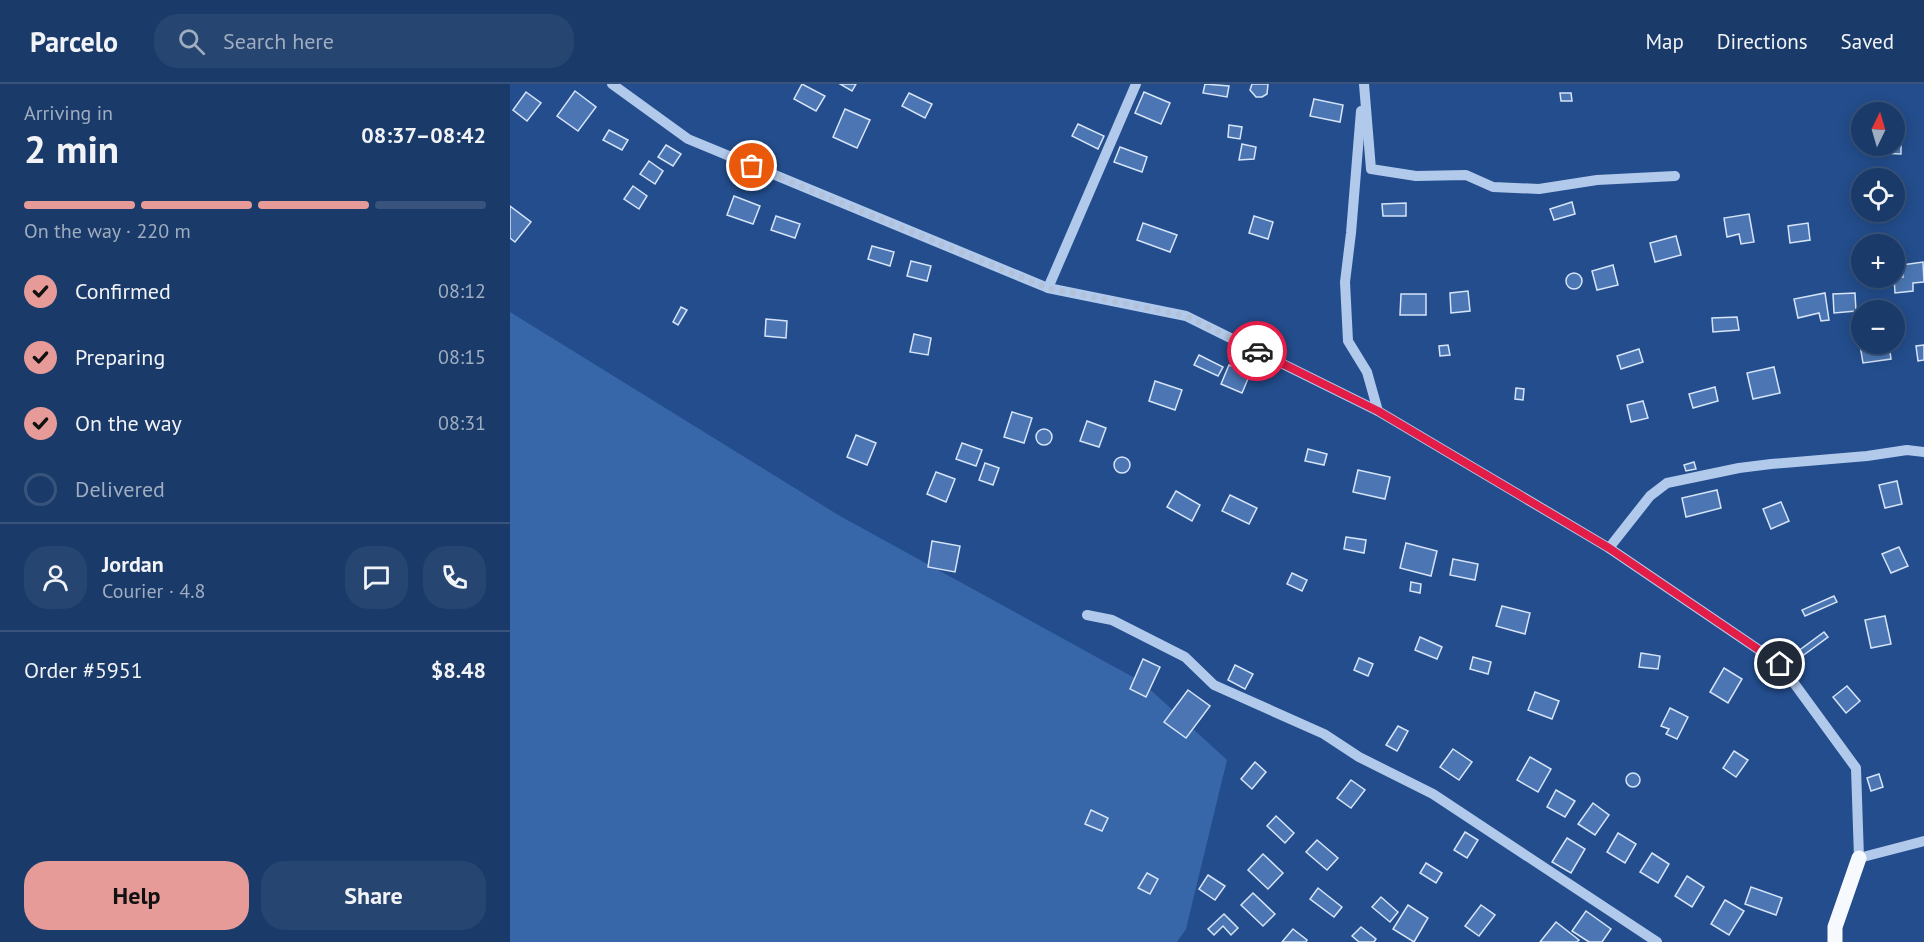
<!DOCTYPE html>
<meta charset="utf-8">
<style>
body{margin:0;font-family:"PT Sans",sans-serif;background:#274571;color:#f1f3f6;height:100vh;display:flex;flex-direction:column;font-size:22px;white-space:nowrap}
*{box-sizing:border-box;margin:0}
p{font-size:20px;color:#9fadc0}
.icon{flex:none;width:33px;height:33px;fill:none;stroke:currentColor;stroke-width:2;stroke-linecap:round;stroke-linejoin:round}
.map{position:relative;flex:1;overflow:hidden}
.side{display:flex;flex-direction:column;background:#1a3a69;width:510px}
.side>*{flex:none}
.needle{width:39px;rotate:5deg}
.buttons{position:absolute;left:1341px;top:18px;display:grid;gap:12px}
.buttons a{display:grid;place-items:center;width:54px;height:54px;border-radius:50%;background:#1a3a69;box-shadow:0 3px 15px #0003,0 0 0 2px #38547d;font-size:30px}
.pin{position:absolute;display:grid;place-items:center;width:51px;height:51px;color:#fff;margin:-26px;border:3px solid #fff;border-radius:50%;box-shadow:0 2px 6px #0007}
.courier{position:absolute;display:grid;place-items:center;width:60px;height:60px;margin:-30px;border:4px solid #e11d48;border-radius:50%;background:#fff;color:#222;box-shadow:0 2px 8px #0007}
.summary em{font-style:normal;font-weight:800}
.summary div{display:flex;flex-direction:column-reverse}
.summary{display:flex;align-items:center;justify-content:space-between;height:102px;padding:0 24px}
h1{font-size:39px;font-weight:800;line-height:45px}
.bar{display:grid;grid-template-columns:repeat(4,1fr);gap:9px 6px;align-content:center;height:72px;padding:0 24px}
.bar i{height:8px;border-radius:4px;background:#38547d}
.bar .active{background:#e69b98}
.bar p{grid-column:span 4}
.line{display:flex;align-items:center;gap:15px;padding:0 24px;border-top:2px solid #38547d}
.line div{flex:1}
.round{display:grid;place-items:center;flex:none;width:63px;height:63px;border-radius:24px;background:#274571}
ol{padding:0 24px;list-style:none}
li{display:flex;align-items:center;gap:18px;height:66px}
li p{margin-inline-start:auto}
li .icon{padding:6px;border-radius:50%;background:#e69b98;color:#111;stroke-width:4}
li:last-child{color:#9fadc0}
li i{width:33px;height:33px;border:3px solid #38547d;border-radius:50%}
.action{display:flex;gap:12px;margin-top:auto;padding:12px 24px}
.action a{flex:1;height:69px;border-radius:24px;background:#e69b98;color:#111;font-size:24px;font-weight:800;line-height:69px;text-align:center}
.action a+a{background:#274571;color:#f1f3f6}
header{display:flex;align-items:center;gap:36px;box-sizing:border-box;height:84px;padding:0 30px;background:#1a3a69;border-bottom:2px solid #38547d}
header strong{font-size:28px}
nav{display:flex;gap:33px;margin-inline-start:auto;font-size:21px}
.search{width:420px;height:54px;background:#274571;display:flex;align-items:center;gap:15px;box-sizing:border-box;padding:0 21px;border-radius:24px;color:#9fadc0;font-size:22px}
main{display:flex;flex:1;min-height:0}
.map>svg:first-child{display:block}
.green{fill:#3766a9}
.building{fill:#4b76b3;stroke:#d6e4f8;stroke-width:1.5}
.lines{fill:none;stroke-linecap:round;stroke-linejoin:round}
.minor{stroke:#b1c9eb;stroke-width:10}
.major{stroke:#f6f9fe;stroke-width:15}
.done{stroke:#b2c1d7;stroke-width:6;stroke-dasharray:0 10.8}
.route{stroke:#e11d48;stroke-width:8}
</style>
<header>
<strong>Parcelo</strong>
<div class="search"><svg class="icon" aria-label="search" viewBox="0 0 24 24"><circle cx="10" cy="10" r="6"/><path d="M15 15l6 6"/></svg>Search here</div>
<nav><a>Map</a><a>Directions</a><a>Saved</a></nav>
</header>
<main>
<section class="side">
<div class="summary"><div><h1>2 min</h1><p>Arriving in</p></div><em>08:37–08:42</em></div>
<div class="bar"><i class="active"></i><i class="active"></i><i class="active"></i><i></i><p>On the way · 220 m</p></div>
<ol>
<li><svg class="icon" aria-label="check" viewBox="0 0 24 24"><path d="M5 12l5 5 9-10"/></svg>Confirmed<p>08:12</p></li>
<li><svg class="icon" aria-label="check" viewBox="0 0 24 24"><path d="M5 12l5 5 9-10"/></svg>Preparing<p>08:15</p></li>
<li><svg class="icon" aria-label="check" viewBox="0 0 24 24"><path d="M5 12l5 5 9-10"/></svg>On the way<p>08:31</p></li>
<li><i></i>Delivered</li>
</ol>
<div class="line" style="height:108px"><a class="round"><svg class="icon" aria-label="person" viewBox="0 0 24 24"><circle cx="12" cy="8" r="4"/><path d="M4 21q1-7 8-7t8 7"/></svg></a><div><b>Jordan</b><p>Courier · 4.8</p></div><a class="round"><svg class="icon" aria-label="chat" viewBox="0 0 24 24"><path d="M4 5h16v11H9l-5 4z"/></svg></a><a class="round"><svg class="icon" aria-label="phone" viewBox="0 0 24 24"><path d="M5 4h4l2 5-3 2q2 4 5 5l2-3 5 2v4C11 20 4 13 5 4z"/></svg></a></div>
<div class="line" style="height:78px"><div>Order #5951</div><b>$8.48</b></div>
<div class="action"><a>Help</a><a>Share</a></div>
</section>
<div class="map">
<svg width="1414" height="858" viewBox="0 0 1414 858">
<rect width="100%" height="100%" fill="#234d8c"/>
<path class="green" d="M0,228L330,432L632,598L717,676L676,845L667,858H0Z"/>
<g class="building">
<path d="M292,0L315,12L306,27L284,15Z"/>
<path d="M330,0H346L342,7Z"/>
<path d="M695,0L719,2L717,13L693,9Z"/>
<path d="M742,0H758L757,10L752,13H746L740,6Z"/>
<path d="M65,7L86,23L68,47L47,32Z"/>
<path d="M16,8L31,19L17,37L3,26Z"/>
<path d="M634,8L660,19L651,40L625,29Z"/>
<path d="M399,9L422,20L415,34L392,22Z"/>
<path d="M1050,9H1061L1062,17H1051Z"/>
<path d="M804,15L833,21L830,38L800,32Z"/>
<path d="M335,25L360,36L347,64L323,53Z"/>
<path d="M568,40L594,52L588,65L562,52Z"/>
<path d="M719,41L732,43L730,55L718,53Z"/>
<path d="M99,46L118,56L112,66L93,56Z"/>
<path d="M1384,50H1391V70L1368,69V62H1384Z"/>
<path d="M732,60L746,63L744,75L729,76Z"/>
<path d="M156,61L171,70L163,82L148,73Z"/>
<path d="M610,63L637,73L632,88L604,78Z"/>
<path d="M139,77L153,87L145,100L130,90Z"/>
<path d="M123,102L137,112L129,125L114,115Z"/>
<path d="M224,112L250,122L243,140L217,131Z"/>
<path d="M1062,118L1065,130L1044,136L1040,125Z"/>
<path d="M896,119V132H873L872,120Z"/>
<path d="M0,122L21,138L5,158L0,154Z"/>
<path d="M1239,130L1244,158L1231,160L1229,150L1217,153L1214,134Z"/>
<path d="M266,132L290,140L285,154L261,146Z"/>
<path d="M744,132L763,138L758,155L739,149Z"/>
<path d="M633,139L667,151L660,168L627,156Z"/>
<path d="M1298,139L1300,156L1280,159L1278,142Z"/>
<path d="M1166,152L1171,171L1145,178L1140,159Z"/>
<path d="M362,162L384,168L380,182L358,175Z"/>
<path d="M401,177L421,182L417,197L397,192Z"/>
<path d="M1413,178L1414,198L1403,199V207L1385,209L1384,194L1393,193L1392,181Z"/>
<path d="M1103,181L1108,201L1087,206L1082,187Z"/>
<circle cx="1064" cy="197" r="8"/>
<path d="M958,207L960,227L941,229L940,209Z"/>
<path d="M1315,209L1319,236L1311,237L1309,229L1288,234L1284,215Z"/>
<path d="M1345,209L1346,227L1324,229L1323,210Z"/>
<path d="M891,210H916V231H890Z"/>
<path d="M171,223L177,226L168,241L163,238Z"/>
<path d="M1227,233L1229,246L1203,248L1202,234Z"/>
<path d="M256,235L277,237L276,254L255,252Z"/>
<path d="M404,250L421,254L418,271L400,268Z"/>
<path d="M1359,260H1379L1381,275L1353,279L1350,261Z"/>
<path d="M938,261L940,271L930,272L929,262Z"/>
<path d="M1414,261V276L1408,277L1406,262Z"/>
<path d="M1129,265L1133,278L1111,285L1107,272Z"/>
<path d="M689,271L713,283L708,292L684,281Z"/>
<path d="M719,281L740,290L732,309L711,300Z"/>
<path d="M1264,283L1270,309L1243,315L1237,289Z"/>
<path d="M645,297L672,306L665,326L639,317Z"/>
<path d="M1205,303L1208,317L1183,324L1179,310Z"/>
<path d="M1006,304L1014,305L1013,316L1005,315Z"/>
<path d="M1133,317L1138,334L1121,338L1117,321Z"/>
<path d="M502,328L522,334L514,359L494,353Z"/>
<path d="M577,337L596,344L589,363L570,357Z"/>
<circle cx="534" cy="353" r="8"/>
<path d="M346,351L366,359L357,381L337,373Z"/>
<path d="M452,359L472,366L466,382L446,375Z"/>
<path d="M798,365L817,370L814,381L795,377Z"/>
<circle cx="612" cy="381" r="8"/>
<path d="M1184,378L1186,385L1176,387L1174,381Z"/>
<path d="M475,379L489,384L483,401L469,396Z"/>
<path d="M848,386L880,393L875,415L843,408Z"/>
<path d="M426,388L445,395L436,418L417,410Z"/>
<path d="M1387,397L1392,420L1375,424L1369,401Z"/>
<path d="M1207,406L1211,424L1176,433L1172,414Z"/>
<path d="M666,407L690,421L682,437L657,423Z"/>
<path d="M720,411L747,424L739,440L712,427Z"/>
<path d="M1271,418L1279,437L1261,445L1253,425Z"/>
<path d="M836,453L856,456L854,469L834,465Z"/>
<path d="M422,457L450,462L445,488L418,483Z"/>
<path d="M896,459L927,467L921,492L890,484Z"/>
<path d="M1389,463L1398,482L1381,489L1372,470Z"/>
<path d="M943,475L968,480L965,496L940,491Z"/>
<path d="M782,489L797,496L792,507L777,500Z"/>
<path d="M901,498L911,500L910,509L900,507Z"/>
<path d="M1324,512L1327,518L1295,532L1292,526Z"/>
<path d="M992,522L1020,529L1015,550L986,542Z"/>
<path d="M1375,532L1381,560L1361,564L1355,536Z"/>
<path d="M1314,548L1318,553L1291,573L1287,568Z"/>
<path d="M910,553L932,563L927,575L905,566Z"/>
<path d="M1131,569L1150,572L1148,585L1129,583Z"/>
<path d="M963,573L981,578L978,590L960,585Z"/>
<path d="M849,574L863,580L858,592L844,586Z"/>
<path d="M633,575L650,583L636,613L620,605Z"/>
<path d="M725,581L743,590L735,605L718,596Z"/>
<path d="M1214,584L1232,595L1218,619L1200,608Z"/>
<path d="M1337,602L1350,617L1336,629L1323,613Z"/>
<path d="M678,606L700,622L676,654L654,638Z"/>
<path d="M1025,608L1049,617L1042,635L1018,626Z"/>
<path d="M1160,624L1178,633L1167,655L1156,650L1159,645L1151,642Z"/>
<path d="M888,642L898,647L887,667L876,661Z"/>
<path d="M943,665L962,678L949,696L930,683Z"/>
<path d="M1224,667L1238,676L1226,693L1213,684Z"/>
<path d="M1020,673L1041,685L1028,708L1007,696Z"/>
<path d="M745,678L756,688L742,705L731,695Z"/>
<circle cx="1123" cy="696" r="7"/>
<path d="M1369,690L1373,703L1361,707L1357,694Z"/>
<path d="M841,696L855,706L841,724L827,714Z"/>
<path d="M1046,706L1065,717L1055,733L1037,723Z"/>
<path d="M1083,719L1099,731L1085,751L1068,740Z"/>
<path d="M581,726L598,734L592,747L575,740Z"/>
<path d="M766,732L784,749L775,759L757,742Z"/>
<path d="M955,748L968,756L957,774L944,766Z"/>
<path d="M1108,749L1126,760L1115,779L1097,768Z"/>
<path d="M1057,754L1075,765L1061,789L1042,778Z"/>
<path d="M807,756L828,774L817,786L796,768Z"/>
<path d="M1142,769L1159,780L1148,799L1130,788Z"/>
<path d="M753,770L773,789L758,805L738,786Z"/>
<path d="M916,779L932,789L926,799L910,789Z"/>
<path d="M637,789L648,795L640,810L628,804Z"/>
<path d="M698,791L715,802L705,816L689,805Z"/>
<path d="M1177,792L1194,803L1182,823L1165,812Z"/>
<path d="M1241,803L1272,814L1266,831L1235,820Z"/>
<path d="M808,804L832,823L824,833L800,815Z"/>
<path d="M743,809L765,830L753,842L731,821Z"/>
<path d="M871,813L888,828L880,838L862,823Z"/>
<path d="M1215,816L1234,827L1219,851L1201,840Z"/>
<path d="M898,821L918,834L904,858L883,845Z"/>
<path d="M971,821L985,831L969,852L955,842Z"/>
<path d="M1076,827L1101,845L1092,858H1079L1062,847Z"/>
<path d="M714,830L728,844L721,851L713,842L704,851L698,845Z"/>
<path d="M1046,838L1069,856L1067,858H1030Z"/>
<path d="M851,843L866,855L864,858H849L842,852Z"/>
<path d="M783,845L797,856L796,858H772Z"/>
</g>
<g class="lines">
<g class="minor">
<path d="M102,0L178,55L538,204L676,232L868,327L1099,464L1270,580L1346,684L1349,774L1414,757"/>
<path d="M854,0L861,85L906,92L956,91L983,103L1029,105L1087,96L1165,92"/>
<path d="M851,27L841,149L835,198L838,257L857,288L868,327"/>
<path d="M538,204L626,0"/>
<path d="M1099,464L1140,412L1157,399L1229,384L1261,380L1357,372L1397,366L1414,368"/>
<path d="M577,531L602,536L675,573L704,601L814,650L849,673L923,710L1147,858"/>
</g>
<path class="major" d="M1325,858V843L1349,774"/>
</g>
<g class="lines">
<path class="done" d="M242,82L538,204L676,232L747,267"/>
<path class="route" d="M747,267L868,327L1099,464L1270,580"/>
</g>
</svg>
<div class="buttons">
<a><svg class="needle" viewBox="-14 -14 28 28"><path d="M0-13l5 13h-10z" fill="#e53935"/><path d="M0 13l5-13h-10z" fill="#9fadc0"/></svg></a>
<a><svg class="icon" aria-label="locate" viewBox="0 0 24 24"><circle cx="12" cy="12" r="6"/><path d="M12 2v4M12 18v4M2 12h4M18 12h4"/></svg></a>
<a>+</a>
<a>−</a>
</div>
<div class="pin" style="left:242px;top:82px;background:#ea580c"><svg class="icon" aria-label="bag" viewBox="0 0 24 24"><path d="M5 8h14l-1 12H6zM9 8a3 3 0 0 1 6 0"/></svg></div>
<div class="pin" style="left:1270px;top:580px;background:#1f2937"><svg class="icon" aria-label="home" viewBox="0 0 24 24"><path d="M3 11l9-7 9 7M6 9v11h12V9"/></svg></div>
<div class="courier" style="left:747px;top:267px"><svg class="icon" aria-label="car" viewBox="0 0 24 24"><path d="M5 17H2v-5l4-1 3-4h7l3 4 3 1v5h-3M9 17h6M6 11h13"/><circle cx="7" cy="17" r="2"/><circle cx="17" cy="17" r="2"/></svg></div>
</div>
</main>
